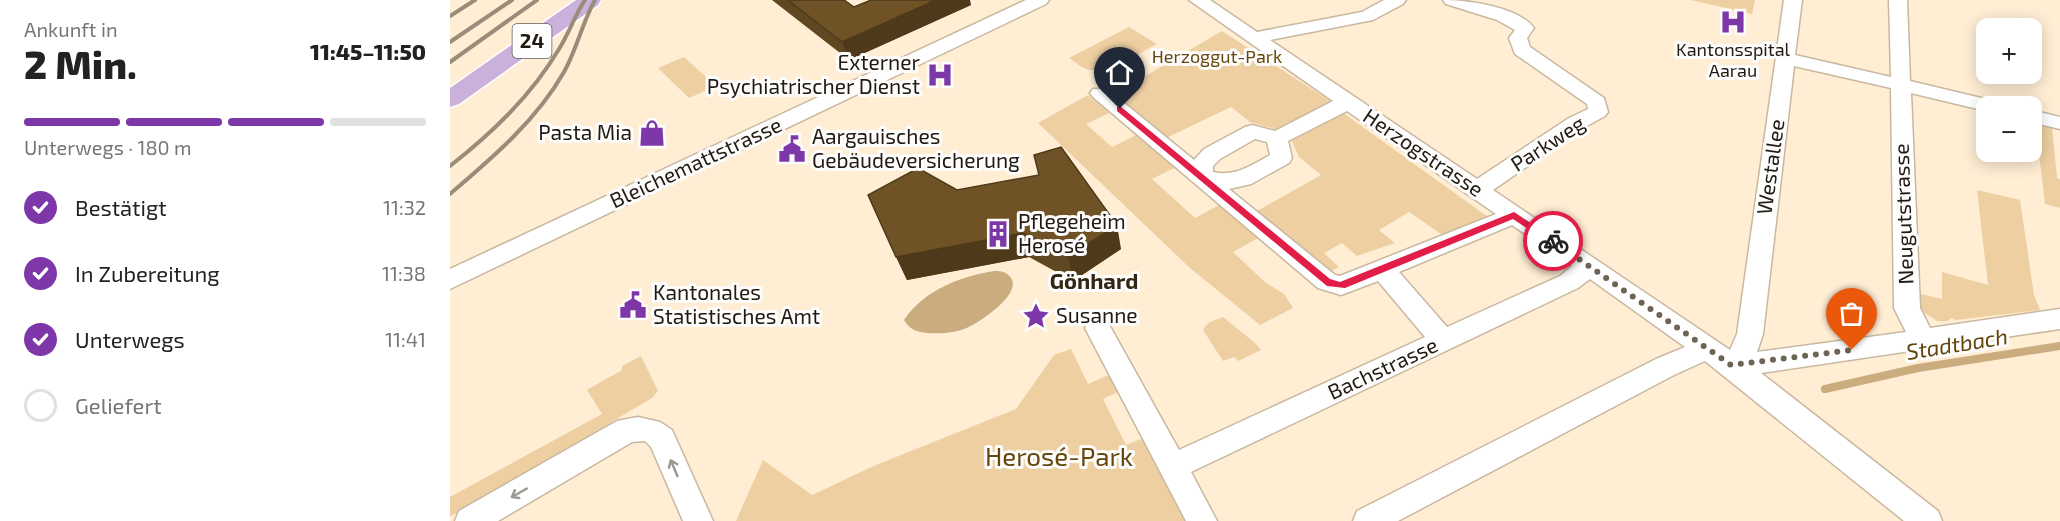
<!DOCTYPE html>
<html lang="de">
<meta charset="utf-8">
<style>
body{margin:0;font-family:"Exo 2",sans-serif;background:#f6f6f6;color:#222;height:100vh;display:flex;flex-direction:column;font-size:22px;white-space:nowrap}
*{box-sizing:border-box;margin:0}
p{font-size:20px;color:#767676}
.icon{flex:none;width:33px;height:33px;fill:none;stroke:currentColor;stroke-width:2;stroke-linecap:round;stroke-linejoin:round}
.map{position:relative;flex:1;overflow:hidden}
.details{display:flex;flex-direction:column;background:#fff;width:450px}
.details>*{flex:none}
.fabs{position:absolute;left:1526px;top:18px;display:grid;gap:12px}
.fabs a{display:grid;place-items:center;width:66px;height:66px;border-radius:12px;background:#fff;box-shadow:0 3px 15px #0003;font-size:30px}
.pin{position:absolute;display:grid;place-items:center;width:51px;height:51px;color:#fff;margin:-62px -26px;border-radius:50% 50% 50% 0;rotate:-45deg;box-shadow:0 0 6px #0007}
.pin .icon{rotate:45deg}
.courier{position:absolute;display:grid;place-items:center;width:60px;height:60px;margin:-30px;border:4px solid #e11d48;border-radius:50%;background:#fff;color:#222;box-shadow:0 2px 8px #0007}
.summary em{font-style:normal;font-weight:800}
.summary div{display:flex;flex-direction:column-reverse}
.summary{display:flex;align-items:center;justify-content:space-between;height:102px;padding:0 24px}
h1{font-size:39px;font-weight:800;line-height:45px}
.bar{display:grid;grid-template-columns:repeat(4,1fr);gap:9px 6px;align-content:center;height:72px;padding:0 24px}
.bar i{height:8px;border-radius:4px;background:#e0e0e0}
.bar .selected{background:#7e37a9}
.bar p{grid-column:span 4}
ol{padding:0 24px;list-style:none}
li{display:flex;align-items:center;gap:18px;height:66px}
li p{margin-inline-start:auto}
li .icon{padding:6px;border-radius:50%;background:#7e37a9;color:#fff;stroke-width:4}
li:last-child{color:#767676}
li i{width:33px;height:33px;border:3px solid #e0e0e0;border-radius:50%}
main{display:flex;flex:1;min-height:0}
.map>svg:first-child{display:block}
.green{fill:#edcfa2}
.water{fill:#cbac7e}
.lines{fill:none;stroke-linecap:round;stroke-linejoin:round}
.stream{stroke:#cbac7e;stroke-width:8}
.minor-casing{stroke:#c9b8a0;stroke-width:3}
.major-casing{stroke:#fff;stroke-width:3}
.minor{fill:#fff;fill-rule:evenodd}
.major{fill:#c9b1db;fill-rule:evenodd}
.rail{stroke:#998c7a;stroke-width:4}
.wall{fill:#5f4721}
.shaded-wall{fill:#4e3a1b}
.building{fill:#6f5326;stroke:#4e3a1b;stroke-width:1.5}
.oneway{stroke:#9b9894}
.route{fill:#e11d48}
.done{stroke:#6e6455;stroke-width:6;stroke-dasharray:0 10.8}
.labels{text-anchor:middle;stroke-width:6;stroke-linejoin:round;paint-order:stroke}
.far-poi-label{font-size:18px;fill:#201a11;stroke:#fdfdfd}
.far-park-label{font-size:18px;fill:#66470d;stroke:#fdfdfd}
.shield{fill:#fdfdfd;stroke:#625e58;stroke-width:1.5}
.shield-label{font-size:20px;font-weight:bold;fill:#201a11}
.poi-label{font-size:21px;fill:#201a11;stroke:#fdfdfd;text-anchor:start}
.street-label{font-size:21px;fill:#201a11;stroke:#fdfdfd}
.neighbourhood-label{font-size:22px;font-weight:bold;fill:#332612;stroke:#fdfdfd}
.water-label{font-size:22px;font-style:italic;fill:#624308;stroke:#fdfdfd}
.near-park-label{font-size:26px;fill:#66470d;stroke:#fdfdfd}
</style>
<main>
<section class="details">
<div class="summary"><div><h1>2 Min.</h1><p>Ankunft in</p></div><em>11:45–11:50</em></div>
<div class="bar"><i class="selected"></i><i class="selected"></i><i class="selected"></i><i></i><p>Unterwegs · 180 m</p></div>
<ol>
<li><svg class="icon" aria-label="check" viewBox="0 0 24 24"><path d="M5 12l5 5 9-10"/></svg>Bestätigt<p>11:32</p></li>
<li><svg class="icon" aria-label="check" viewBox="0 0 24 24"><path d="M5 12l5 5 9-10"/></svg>In Zubereitung<p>11:38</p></li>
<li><svg class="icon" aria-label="check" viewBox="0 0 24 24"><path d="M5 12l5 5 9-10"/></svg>Unterwegs<p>11:41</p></li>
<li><i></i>Geliefert</li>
</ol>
</section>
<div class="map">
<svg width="1610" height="521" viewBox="0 0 1610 521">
<rect width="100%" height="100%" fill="#ffedd4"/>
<g class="green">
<path d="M1241,0H1305L1302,14Z"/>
<path d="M679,27L707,44C687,54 663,72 640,70C633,69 625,62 619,58Z"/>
<path d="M772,31L880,101L828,130L800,122L781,107L716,138L663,95Z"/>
<path d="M234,57L266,86L239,98L208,68Z"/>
<path d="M638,95L659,113L636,124L662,147L686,135L726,167L702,179L745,218L769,205L808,238L783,252L815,282L834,294L843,308L810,325L740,268L588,123Z"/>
<path d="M892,112L1038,217L994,236L959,212L929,230L945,243L907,256L892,243L874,253L889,267L877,273L807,211L871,175L849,157L841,139Z"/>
<path d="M1585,120L1599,124L1602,128L1607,178L1610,179V208L1595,204Z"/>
<path d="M1527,190L1570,200L1584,295L1590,310L1506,320L1501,318L1498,321H1487L1469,309L1466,298L1471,294L1492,299V272L1538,285Z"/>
<path d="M773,317L805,343L811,350L788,361L784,357L773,361L753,330L758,323Z"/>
<path d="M621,349L638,384L661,374L670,391L653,399L676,445L694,438L736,521H286L313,460L362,495L426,465L566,409L604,355Z"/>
<path d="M191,356L208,391L202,398L10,512L0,516V497L152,414L137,390L172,370V366Z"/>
</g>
<path class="water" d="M545,271C552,271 557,272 561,278C572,294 531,321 519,327C506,333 491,334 477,333C467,332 460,330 454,320C474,290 511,276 545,271Z"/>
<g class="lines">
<path class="stream" d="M1375,389L1468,368L1610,346"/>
<defs>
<g id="minor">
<path d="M576,0H599L596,4L0,289V269Z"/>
<path d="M739,0H760L807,32L912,12L934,0H956L953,4L923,20L820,40L1027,179L1119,118L1138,109L1137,104L1065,54L1059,38L1065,30L1047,20L996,4L993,0C1018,0 1069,7 1084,28L1077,38L1080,47L1154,98L1158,112L1155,116L1133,128L1043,190L1280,350L1287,334L1334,0H1352L1345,55L1441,77L1439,0H1457L1460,81L1548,102L1551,106H1536V111L1461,93L1470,308L1480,328L1610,309V329L1311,373L1488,511L1492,521H1454L1255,361L1224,375L948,521H903L907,511L1206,359L1235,347L1140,279L1128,288L741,472L767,521H736L635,328L639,321L648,318L657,321L729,450L975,337L928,281L891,295L868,288L643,97L640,93L643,89H657L744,160L754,149L795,127L802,125L825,131L883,101ZM1344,66L1441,88L1444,308L1456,332L1307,352L1313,334ZM897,111L1046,214L890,276L885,275L779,189L801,184L839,163L842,158L838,141ZM805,139L817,142L820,155C800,166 785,177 763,172V166L770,159ZM1062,225L1122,266L1110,276L997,327L949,272Z"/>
<path d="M1581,110L1610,117V129L1581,122Z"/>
<path d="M188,417L210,422L222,430L263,521H233L201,447L195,441L182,442L48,521H5L9,511L167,421Z"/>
</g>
<path id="major" d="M126,0H151L148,5L9,104L0,107V88Z"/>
</defs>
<use href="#minor" class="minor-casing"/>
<use href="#major" class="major-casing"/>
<use href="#minor" class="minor"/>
<use href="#major" class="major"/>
<g class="rail">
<path d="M0,16L25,0"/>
<path d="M0,42L62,0"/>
<path d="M0,62L87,0"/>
<path d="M0,166C43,132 81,96 109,49C119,33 125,15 135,0"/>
<path d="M0,194C42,158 86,121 114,72C127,49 132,23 145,0"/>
</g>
</g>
<g class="wall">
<path d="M322,0H394L404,7L521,5L399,60Z"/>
<path d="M507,190L671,249L623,281L579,257L457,280L418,195Z"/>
</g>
<g class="shaded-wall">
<path d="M486,0H520L521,5L399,60L392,42Z"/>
<path d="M667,225L671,249L623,281L618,257Z"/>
<path d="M573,233L579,257L457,280L446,257Z"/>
</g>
<g class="building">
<path d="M338,0H394L404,7L421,0H486L392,42Z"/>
<path d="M611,147L667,225L618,257L573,233L446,257L418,195L468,168L507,190L589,175L584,155Z"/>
</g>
<defs><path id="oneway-shaft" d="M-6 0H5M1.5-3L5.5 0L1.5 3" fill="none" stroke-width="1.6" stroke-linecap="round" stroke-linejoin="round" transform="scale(1.5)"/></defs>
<g class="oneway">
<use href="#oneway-shaft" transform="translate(224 468) rotate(-113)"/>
<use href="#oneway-shaft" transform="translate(69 493) rotate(150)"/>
</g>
<path class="route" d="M670,106L880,279L890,282L1064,212L1108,241L1103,244L1099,243L1063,219L895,288L877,286L667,111V107Z"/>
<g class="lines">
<path class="done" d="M1103,241L1281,365L1402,350"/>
</g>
<defs>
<symbol id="hospital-bare" viewBox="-9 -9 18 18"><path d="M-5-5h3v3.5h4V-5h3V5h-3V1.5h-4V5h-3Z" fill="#7e37a9" stroke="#fdfdfd" stroke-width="2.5" paint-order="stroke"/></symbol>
<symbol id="shop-bare" viewBox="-9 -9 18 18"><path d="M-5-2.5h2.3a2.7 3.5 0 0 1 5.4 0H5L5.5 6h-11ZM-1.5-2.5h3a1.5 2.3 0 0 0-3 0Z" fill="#7e37a9" stroke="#fdfdfd" stroke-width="2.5" paint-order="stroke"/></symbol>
<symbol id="civic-bare" viewBox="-9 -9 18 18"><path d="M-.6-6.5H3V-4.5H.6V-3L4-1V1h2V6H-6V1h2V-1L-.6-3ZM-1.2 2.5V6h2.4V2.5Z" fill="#7e37a9" stroke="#fdfdfd" stroke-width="2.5" paint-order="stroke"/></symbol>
<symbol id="building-bare" viewBox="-9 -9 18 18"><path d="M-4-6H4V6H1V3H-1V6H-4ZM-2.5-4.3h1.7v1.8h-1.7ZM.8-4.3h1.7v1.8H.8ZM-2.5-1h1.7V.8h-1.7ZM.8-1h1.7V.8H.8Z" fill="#7e37a9" stroke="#fdfdfd" stroke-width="2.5" paint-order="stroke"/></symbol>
<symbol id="sight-bare" viewBox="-9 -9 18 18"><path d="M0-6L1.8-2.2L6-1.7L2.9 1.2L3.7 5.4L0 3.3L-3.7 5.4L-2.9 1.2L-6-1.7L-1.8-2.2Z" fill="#7e37a9" stroke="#fdfdfd" stroke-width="2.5" paint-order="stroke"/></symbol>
</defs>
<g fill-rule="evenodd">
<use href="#hospital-bare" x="1264" y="3" width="38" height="38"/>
<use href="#hospital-bare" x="471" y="56" width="38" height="38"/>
<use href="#shop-bare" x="183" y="114" width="38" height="38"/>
<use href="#civic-bare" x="323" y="130" width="38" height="38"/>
<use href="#building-bare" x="529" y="215" width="38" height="38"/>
<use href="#civic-bare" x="164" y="286" width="38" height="38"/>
<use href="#sight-bare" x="567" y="297" width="38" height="38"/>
</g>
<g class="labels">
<g class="far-poi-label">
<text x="1283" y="56">Kantonsspital<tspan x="1283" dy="21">Aarau</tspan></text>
</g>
<g class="far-park-label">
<text x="767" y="63">Herzoggut-Park</text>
</g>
<rect class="shield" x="62.5" y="24" width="39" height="34" rx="4.5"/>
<g class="shield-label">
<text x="82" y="48">24</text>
</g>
<g class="poi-label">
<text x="470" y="70" text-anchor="end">Externer<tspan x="470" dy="24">Psychiatrischer Dienst</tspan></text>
<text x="182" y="140" text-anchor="end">Pasta Mia</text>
<text x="362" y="144">Aargauisches<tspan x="362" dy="24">Gebäudeversicherung</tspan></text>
<text x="568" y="229">Pflegeheim<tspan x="568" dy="24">Herosé</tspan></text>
<text x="203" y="300">Kantonales<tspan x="203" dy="24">Statistisches Amt</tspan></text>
<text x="606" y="323">Susanne</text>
</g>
<g class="street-label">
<text transform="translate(1098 144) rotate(-33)" y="7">Parkweg</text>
<text transform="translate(973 153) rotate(34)" y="7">Herzogstrasse</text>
<text transform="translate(246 163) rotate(-25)" y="7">Bleichemattstrasse</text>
<text transform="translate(1321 167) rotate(-82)" y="7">Westallee</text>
<text transform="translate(1454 214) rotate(-92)" y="7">Neugutstrasse</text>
<text transform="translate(933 369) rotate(-25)" y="7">Bachstrasse</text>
</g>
<g class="neighbourhood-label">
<text x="644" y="289">Gönhard</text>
</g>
<g class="water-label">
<text transform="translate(1507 344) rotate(-9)" y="8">Stadtbach</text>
</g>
<g class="near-park-label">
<text x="609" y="466">Herosé-Park</text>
</g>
</g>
</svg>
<div class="fabs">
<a>+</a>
<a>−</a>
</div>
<div class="pin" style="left:1402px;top:350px;background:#ea580c"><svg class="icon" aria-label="bag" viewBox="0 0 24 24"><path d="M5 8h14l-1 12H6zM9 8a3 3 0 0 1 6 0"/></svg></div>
<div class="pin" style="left:670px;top:109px;background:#1f2937"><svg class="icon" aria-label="home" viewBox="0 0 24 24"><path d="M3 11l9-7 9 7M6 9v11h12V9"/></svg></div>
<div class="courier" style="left:1103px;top:241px"><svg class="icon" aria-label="bike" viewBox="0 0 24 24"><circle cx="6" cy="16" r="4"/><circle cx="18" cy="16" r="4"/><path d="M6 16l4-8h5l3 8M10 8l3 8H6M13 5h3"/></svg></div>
</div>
</main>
